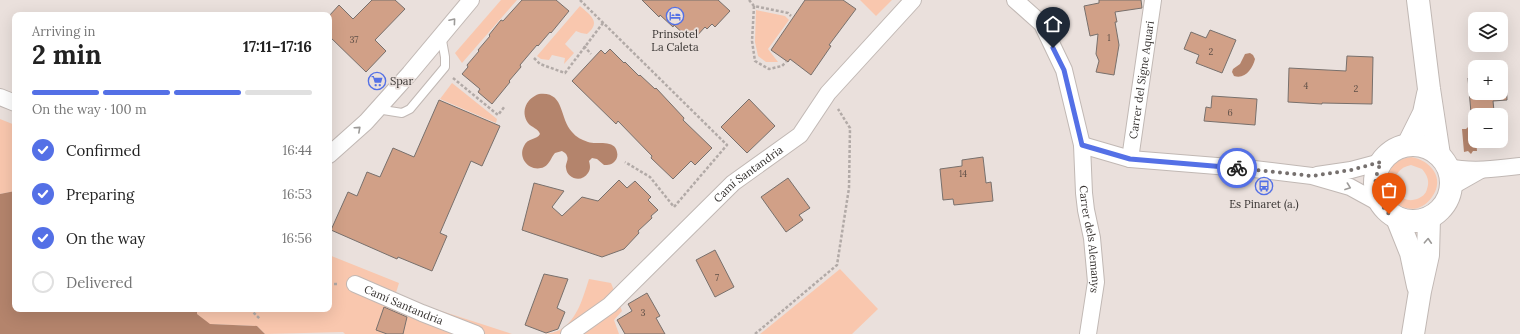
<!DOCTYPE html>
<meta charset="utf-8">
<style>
body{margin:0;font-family:Lora,serif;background:#f6f6f6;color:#222;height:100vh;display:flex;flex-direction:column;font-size:15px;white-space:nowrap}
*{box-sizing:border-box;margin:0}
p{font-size:13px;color:#767676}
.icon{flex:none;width:22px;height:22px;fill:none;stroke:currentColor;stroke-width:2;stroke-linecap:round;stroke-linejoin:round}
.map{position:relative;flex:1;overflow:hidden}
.drawer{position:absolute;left:12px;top:12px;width:320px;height:300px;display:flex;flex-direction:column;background:#fff;border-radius:8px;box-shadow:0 4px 16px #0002}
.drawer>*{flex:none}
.fabs{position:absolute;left:1468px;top:12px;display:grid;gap:8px}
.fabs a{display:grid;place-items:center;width:40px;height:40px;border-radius:8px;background:#fff;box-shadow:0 4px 16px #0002;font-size:20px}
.pin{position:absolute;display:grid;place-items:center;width:34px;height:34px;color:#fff;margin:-41px -17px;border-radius:50% 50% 50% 0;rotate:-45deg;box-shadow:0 0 4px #0007}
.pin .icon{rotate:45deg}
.courier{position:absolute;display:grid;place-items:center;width:40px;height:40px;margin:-20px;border:3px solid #5470e6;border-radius:50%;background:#fff;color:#222;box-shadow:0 1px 5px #0007}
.head em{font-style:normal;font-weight:700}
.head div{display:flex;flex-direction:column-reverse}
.head{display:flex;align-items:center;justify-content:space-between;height:68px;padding:0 20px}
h1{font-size:26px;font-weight:700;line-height:30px}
.bar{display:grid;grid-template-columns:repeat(4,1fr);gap:6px 4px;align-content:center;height:48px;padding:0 20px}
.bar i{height:5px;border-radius:3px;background:#e0e0e0}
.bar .current{background:#5470e6}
.bar p{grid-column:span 4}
ol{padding:0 20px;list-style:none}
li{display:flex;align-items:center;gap:12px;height:44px}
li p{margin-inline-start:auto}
li .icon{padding:4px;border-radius:50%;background:#5470e6;color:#fff;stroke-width:4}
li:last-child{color:#767676}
li i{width:22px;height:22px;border:2px solid #e0e0e0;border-radius:50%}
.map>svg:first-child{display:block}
.green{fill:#f9c7ae;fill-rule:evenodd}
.water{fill:#b4846c}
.building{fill:#d1a087;stroke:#78706c}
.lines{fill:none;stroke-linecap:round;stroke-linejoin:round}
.lane-casing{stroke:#c1b8b4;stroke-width:10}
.street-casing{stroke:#c1b8b4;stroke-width:18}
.secondary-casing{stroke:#c1b8b4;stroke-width:24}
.path{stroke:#b2aaa7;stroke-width:2.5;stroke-dasharray:3 2;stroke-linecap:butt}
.lane{stroke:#fff;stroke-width:8}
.street{stroke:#fff;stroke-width:16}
.secondary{stroke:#fff;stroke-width:22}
.oneway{stroke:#9c9a98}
.done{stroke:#76706e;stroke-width:4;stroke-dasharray:0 7.2}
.route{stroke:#5470e6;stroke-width:5}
.labels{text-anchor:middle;stroke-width:3.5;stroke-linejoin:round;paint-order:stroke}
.number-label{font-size:9px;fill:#5e4f47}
.poi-label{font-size:11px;fill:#383432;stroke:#eae0dc}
.street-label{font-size:11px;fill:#383432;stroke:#eae0dc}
</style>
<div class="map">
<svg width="1520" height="334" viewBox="0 0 1520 334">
<rect width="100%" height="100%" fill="#eae0dc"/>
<g class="green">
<path d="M501,0H517L462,63L455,53Z"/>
<path d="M860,0H892L876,16Z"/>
<path d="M580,6C590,15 602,22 587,34L581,33L576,31L565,44L574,53L564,64L565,58L552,55L549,60L541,59L537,56Z"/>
<path d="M756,10L785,16L789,20L768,49L778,62H766L758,56L755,42Z"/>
<path d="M452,83L497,119L496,123L440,99Z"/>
<path d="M0,119L15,125V191L0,194Z"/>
<path d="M1411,157C1430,160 1446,178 1432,197C1404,236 1355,167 1411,157ZM1411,165L1422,169C1427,175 1430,181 1427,189C1426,194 1422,197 1417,199C1394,207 1384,170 1411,165Z"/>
<path d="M329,255L399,283L395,296L512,334H345L343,332L265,334L257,326L209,324L197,314V309H329Z"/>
<path d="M840,269L878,309L852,334H760Z"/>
<path d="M589,279L611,283L622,311L614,320L619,334H545C550,333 556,332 560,330C578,319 583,297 589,279Z"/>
</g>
<g class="water">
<path d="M1250,53L1253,55L1255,59C1253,68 1245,80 1234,76L1232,72L1233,69L1240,64L1245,54Z"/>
<path d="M539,94C565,91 559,118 572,132C576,137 582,140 588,142C597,145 615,139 617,152C618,155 617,159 615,161C612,165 608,165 604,165L597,159L592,158L589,161C590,165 591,169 588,173C582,183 567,179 566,168C565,164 569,160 567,156C566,153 565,153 562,151L555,153C551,157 550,164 544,167C531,173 517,159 524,146C527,138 537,140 540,134C538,128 532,128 528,123C520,111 527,98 539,94Z"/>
<path d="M1469,126L1472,128H1475L1477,151H1473L1471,154L1468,151L1464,152L1462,129H1466Z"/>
<path d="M15,191V309H197V314L210,324L257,326L265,334H0V194Z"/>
</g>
<g class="building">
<path d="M372,0H395L405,9L375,40L386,51L366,72L329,36V16L339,5L353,19Z"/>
<path d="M522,0H556L569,11L551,33L550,32L538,46L537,45L520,65L521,67L509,81L510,82L492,104L478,92L480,89L462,74L468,67L467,65L479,51L478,50L490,36L489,35L501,20L503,21Z"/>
<path d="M642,0H718L730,11L715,27L712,24L707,29L705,27L695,38L691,33L687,37L674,25L673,27L660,15L659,17Z"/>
<path d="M805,0H843L856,9L829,45L831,46L811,75L790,59L788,62L771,50Z"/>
<path d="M1099,0H1141L1142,8L1115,12L1117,22H1115L1119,45L1114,75L1096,72L1099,61L1096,54L1098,34L1090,36L1084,6L1099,3Z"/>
<path d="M1210,30L1236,40L1222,73L1196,63L1199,55L1184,49L1191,32L1206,38Z"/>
<path d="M610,49L624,63L625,62L639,76L640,75L655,89L656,88L684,118L683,120L712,148L695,165L691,161L673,179L651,158L652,156L618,121L616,124L572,81L601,50L605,54Z"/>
<path d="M1347,56L1373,57L1372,104L1322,103V104L1288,102L1289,68L1346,71Z"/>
<path d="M1501,68H1506L1507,100L1493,101L1494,111L1471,113L1468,78H1475V71V93H1501Z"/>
<path d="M1212,96L1257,99L1255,125L1204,121L1206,107L1211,108Z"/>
<path d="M749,99L775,126L747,153L721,127Z"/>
<path d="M439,100L500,126L482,166L471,161L440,233L447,236L432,271L398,257L397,259L331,230L348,192L357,196L367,172L380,177L393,148L414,157Z"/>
<path d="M983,157L986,183L991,182L993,201L954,205L953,199L943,200L940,169L962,166V160Z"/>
<path d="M788,178L810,208L799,215L803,220L786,232L761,197Z"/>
<path d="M619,180L627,188L635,181L651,197L648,200L658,210L651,216L652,218L638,231L639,233L624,249L602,257L522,230L534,183L564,191L552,207L562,216L582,197L598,201Z"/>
<path d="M715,250L734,287L715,297L696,260Z"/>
<path d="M544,274L568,279L557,308L565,312L558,329L546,333L525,325Z"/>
<path d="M647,293L660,316L656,318L665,334H625L617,320L632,311L628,304Z"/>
<path d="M384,307L407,317L403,334H387L376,330Z"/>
</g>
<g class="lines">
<defs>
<path id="lane" d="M377,109L402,113L410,109L445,67V57L441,35"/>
<g id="street">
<path id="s1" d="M1015,0L1042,24L1064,70L1082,145L1084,193L1086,210L1092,238L1096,282L1088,334"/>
<path d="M0,97L15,103"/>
<path d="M1082,145L1130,159L1254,169L1312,176L1350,187L1381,204"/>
<path d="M329,155L366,122L410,73L471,0"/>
<path id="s2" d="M1130,159L1153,0"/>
<path d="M1448,167C1471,172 1496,169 1520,166"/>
<path d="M1317,175L1351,170L1381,162"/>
<path d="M1451,187L1481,170"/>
<path id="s3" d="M355,284L422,313L476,334"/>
<path id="s4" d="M569,334L610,305L733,183L800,135L828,93L913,0"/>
</g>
<g id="secondary">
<path d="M1418,0L1429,89L1439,155"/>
<circle cx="1413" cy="183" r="38"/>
<path d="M1408,145L1424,113L1428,94"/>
<path d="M1397,218L1411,253L1418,286"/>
<path d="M1413,334L1420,291L1428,255L1429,218"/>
</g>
</defs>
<use href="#lane" class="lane-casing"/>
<use href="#street" class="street-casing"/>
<use href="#secondary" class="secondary-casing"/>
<g class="path">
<path d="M580,0L727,145L674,207L650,177L625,162"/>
<path d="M749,0L754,6L788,13L791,16"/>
<path d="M754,6L752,41L755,61L769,69L782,66L786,62"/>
<path d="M584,46L591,54"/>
<path d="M534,58L540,64L565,73L603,23"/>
<path d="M453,78L498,115L505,106"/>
<path d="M1448,213L1452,203"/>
<path d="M329,284H338"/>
<path d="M250,309L260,319"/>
<path d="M755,334L837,265L849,188L850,128L838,109"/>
</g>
<use href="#lane" class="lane"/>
<use href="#street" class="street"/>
<use href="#secondary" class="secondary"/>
</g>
<defs><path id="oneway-chevron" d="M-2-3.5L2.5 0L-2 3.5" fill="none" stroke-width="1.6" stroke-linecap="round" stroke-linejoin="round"/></defs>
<g class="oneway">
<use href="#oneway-chevron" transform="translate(453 21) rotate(-50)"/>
<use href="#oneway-chevron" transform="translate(358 129) rotate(-42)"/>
<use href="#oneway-chevron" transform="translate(1348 187) rotate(20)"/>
<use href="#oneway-chevron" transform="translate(1428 241) rotate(-87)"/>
</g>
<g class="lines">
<path class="done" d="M1237,168L1312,176L1351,170L1381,162C1372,184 1373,196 1389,214"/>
<path class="route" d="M1053,48L1064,70L1082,145L1130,159L1237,168"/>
</g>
<defs>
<symbol id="hotel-ring" viewBox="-11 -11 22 22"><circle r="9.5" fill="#eae0dc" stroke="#5470e6" stroke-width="1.5"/><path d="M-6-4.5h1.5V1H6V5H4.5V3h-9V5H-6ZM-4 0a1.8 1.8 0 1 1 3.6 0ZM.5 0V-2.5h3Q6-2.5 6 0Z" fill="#5470e6"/></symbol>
<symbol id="supermarket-ring" viewBox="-11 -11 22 22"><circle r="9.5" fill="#eae0dc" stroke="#5470e6" stroke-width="1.5"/><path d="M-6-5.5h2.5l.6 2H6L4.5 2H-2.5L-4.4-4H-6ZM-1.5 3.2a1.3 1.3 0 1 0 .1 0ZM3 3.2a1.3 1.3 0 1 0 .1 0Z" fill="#5470e6"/></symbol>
<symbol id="bus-ring" viewBox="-11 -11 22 22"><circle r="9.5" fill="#eae0dc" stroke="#5470e6" stroke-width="1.5"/><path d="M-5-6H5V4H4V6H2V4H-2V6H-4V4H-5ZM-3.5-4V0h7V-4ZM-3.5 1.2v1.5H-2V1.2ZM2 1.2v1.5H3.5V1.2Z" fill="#5470e6"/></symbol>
</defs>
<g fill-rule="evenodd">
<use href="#hotel-ring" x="665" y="6" width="20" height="20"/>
<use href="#supermarket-ring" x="367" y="71" width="20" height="20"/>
<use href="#bus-ring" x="1254" y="176" width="20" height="20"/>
</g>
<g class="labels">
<g class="number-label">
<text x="1109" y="41">1</text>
<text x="354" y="43">37</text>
<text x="1211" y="55">2</text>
<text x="1306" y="89">4</text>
<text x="1356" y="92">2</text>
<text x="1230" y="116">6</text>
<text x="963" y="177">14</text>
<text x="717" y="281">7</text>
<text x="643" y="316">3</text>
</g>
<g class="poi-label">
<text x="675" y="38">Prinsotel<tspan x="675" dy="13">La Caleta</tspan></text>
<text x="390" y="85" text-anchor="start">Spar</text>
<text x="1264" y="208">Es Pinaret (a.)</text>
</g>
<g class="street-label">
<text dy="4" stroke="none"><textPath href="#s2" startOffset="80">Carrer del Signe Aquari</textPath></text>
<text dy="4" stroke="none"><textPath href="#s4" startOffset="241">Camí Santandria</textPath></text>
<text dy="4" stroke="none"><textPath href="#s1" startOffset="259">Carrer dels Alemanys</textPath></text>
<text dy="4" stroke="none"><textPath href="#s3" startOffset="53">Camí Santandria</textPath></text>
</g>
</g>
</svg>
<div class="fabs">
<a><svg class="icon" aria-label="layers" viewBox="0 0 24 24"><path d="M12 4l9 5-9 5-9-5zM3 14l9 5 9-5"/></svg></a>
<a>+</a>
<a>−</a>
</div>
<div class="pin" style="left:1389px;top:214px;background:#ea580c"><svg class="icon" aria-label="bag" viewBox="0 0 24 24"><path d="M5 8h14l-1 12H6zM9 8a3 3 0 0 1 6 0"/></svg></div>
<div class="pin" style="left:1053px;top:48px;background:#1f2937"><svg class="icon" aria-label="home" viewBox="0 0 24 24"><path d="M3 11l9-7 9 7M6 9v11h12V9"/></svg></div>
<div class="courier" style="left:1237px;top:168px"><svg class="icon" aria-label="bike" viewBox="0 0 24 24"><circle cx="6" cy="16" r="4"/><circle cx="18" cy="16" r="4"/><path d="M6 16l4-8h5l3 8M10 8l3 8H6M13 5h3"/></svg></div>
<section class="drawer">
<div class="head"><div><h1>2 min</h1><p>Arriving in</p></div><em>17:11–17:16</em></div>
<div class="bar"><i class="current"></i><i class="current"></i><i class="current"></i><i></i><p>On the way · 100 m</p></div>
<ol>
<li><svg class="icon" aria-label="check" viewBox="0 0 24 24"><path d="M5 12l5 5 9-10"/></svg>Confirmed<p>16:44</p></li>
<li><svg class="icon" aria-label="check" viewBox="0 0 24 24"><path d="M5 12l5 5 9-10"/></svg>Preparing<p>16:53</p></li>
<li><svg class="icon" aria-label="check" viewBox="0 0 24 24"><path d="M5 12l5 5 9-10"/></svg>On the way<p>16:56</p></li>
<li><i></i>Delivered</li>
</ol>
</section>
</div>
